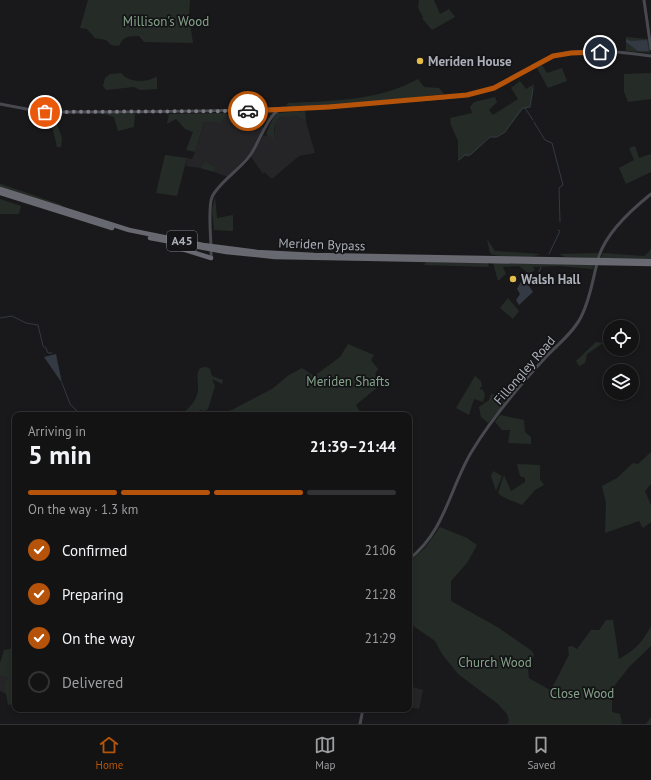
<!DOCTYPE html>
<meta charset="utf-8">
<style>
body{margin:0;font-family:"PT Sans",sans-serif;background:#202022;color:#f1f3f6;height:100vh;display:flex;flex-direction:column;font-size:15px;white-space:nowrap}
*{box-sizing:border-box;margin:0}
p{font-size:13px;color:#9d9ea0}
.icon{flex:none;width:22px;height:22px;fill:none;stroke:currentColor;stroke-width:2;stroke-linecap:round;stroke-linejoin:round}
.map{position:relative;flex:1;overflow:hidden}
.details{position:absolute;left:12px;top:412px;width:400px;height:300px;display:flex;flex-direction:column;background:#131314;border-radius:8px;box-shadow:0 2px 6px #0003,0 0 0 1px #323234}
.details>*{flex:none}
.fabs{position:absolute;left:603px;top:320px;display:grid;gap:8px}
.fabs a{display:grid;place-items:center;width:36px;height:36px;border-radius:50%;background:#131314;box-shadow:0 2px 6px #0003,0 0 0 1px #323234;font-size:20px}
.pin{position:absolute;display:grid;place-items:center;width:34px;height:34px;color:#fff;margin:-17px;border:2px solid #fff;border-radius:50%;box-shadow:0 1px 4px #0007}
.courier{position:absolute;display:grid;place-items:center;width:40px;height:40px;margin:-20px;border:3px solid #b45309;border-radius:50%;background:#fff;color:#222;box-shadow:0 1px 5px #0007}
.overview em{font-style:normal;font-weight:800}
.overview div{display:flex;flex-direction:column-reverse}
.overview{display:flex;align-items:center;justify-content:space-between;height:68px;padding:0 16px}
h1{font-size:26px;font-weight:800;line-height:30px}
.bar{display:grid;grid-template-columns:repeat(4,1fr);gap:6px 4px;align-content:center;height:48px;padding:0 16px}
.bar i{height:5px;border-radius:3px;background:#323234}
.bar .current{background:#b45309}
.bar p{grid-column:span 4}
ol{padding:0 16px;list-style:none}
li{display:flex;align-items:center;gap:12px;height:44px}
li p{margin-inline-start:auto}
li .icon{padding:4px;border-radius:50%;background:#b45309;color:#fff;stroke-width:4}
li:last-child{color:#9d9ea0}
li i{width:22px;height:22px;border:2px solid #323234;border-radius:50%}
.menu{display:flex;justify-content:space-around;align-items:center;height:56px;border-top:1px solid #323234;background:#131314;font-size:11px;color:#9d9ea0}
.menu a{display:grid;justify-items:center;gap:2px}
.menu .current{color:#b45309}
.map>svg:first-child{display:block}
.built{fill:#252528}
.green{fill:#252c27}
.water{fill:#333a43}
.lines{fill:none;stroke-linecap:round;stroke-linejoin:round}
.stream{stroke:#333a43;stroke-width:1}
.secondary{stroke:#48494f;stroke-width:3}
.highway{stroke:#676870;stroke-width:4.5}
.done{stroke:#797a82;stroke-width:4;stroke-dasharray:0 7.2}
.route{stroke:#b45309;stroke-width:5}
.poi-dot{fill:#e3bd49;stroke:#141416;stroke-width:1.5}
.labels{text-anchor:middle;stroke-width:3.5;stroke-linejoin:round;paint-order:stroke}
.shield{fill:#141416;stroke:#7e8088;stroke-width:1}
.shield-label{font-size:12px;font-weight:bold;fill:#acafb9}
.park-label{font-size:13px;fill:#85a28a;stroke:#141416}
.poi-label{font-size:13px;font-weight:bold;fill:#acafb9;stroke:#141416;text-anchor:start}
.street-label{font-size:13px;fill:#acafb9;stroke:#141416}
</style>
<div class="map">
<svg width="651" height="724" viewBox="0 0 651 724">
<rect width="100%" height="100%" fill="#19191b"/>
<g class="built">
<path d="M230,114H239L264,128L251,152L242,162L228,177L214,172L216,167L205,161L200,168L186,166L187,158L192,159L195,152L204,122L221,123L227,115Z"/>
<path d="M286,116H297L306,122L315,153L299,156L272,179L264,172L263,174L251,157L263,136L268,135L275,139L274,134L276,122L280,117Z"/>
<path d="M4,674L7,677L6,694L0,691V675Z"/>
<path d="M409,686L423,690L419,709L409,707Z"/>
</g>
<g class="green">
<path d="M88,0H190L189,16L193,43L144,42L139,36C129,36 123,36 119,46L111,45L106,40L95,38L87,29L80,28Z"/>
<path d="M419,0H434L440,14L449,9L455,17L432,30L422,18L423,17L418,8Z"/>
<path d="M626,37L648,39L650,53L626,51Z"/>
<path d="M542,65L547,73L562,68L567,81L548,88L537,68Z"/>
<path d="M121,73C128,81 138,82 148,80C151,80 154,77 157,77V89L140,90L134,87L106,90L103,86L105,78L110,74Z"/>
<path d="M651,73V99L628,102L624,92V74Z"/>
<path d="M418,79L424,87L439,88L444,94L362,103L295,107L286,105L288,103C331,101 379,101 418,79Z"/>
<path d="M520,81L526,89L534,84L530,107L523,109L505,132L496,137H490L471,155H466L458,161V141L451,125L450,118L472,113L470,107L474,102L495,97L497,102L489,110L493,115L518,99L511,88Z"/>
<path d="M305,111L306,122L297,116L280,117C274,124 273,131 275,140L266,134L273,118L277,113Z"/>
<path d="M102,113L135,114L134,127L118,131L114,117Z"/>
<path d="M226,113L227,115L221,123L204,122L195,152L186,150L193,132L185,129L176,119L167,124L169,114Z"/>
<path d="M53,114L60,115L59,120L56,121L62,138L61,147H57L50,117Z"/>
<path d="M635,146L639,158L651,154V172L626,184L619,168L634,160L629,148Z"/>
<path d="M165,155L187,158L177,196L156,193Z"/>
<path d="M205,161L216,167L214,172L200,168Z"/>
<path d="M0,183L1,184L62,205L61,207L0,187Z"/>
<path d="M215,196L217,218L233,215V231L214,230L212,210Z"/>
<path d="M0,199L21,206L19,214H0Z"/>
<path d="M487,239L495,251L540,254C535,258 495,258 490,253Z"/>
<path d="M651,248V258H601L603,253L644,256L649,252Z"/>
<path d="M598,253L597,258L565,257L559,254Z"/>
<path d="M426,262L488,263L489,267L424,265Z"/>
<path d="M493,263L594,265L593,269L559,266L533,267L535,270L531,273H528L519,266L503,267L506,274L498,281Z"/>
<path d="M508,298L519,311L513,319L500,308Z"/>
<path d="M596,342L603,343L587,354L585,363L579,366L576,361Z"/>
<path d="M348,344L374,355L371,360L378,369L375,374L382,380L378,384L379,386L356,405L362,415H222L272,389L289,375L302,368L314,376L340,357Z"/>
<path d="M206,367L210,369L212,376L223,380L222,384L212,379L215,386L208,409L205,411L200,410L193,415H180C189,409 199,399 198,387C198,379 196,375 200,368Z"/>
<path d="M475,376L481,381L482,386L479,389L483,390L485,395L483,402L474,399L469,415L456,408Z"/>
<path d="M491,394L496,395L505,403L488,423L481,417L479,407L489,400Z"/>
<path d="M500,415L524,420L525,432L531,437V444L508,443L510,430H502L495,422Z"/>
<path d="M651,452V484L645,491L651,505V522L643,528L639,521L605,533L606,503L602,486L617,478L633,463L638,464Z"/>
<path d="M517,464L540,465V479L544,485L535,490L522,505C514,501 504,499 498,493L504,475L511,491L525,482V478L520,476Z"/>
<path d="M493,471L502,476L496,491L491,476Z"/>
<path d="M440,527L467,538L477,545L467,563L451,581V601L499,628L532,651L534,655L528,670L529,678L548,689L552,688L569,655L568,647L572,646L577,649L591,630H599L606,620H613L619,659C636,649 642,643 651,626V646L629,667L612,689V712L620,714L622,724H646L651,717V724H507L509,721L507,714L498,704L458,674L442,654L435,641L409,623V562L425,548Z"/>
<path d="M15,648V703L8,705L5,688L7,677L0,675V663L4,650Z"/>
</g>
<g class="water">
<path d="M626,39L631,41L647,40L649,51H638L626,42Z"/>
<path d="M522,280H525L533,292L519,305L516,300L520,294L517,289Z"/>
<path d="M56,354L62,383L44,357Z"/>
</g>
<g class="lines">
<g class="stream">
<path d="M525,108L533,120"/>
<path d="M534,122L545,140L552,143L563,185L559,188L560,222"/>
<path d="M459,160L466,154L467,156L470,155L490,137H497L505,132L520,111L523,108L530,107L533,89"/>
<path d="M549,254L560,231L558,230"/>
<path d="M539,272L541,267"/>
<path d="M0,318L12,316L26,323L38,325L43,346L46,348L48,353H52"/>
<path d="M62,383L70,404L81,415"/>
</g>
<g class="secondary">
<path d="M644,0L651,49"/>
<path d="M0,104L37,111L58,112C168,112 278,111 388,102C414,100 441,99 467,95C498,91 521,71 549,58C576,46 622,52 651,56"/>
<path d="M211,258C212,243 207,209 212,197C218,183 242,168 251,154C258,144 269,114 279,110"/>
<path d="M409,559C445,532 450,487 472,451C492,418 519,386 545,358C557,345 573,333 581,317C591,298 593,276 599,256C607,232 631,210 651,194"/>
<path d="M360,724L363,709"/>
</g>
<g class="highway">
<path d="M0,189L129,230L203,245L257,252L314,255L651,261"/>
<path d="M0,193L112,228"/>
<path d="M150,238L226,252L275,257L651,264"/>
<path d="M169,245L211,258"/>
</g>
</g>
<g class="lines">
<path class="done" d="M45,112L248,111"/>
<path class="route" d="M248,111L329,107L467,95L494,88L553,56L571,53L600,52"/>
</g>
<g class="poi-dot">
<circle cx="420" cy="61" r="4"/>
<circle cx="513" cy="279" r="4"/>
</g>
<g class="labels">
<rect class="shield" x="167" y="231" width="30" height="20" rx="3"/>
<g class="shield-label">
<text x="182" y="245">A45</text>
</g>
<g class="park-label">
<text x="166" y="26">Millison's Wood</text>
<text x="348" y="386">Meriden Shafts</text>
<text x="495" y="667">Church Wood</text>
<text x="582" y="698">Close Wood</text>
</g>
<g class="poi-label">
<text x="428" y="66">Meriden House</text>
<text x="521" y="284">Walsh Hall</text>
</g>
<g class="street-label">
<text transform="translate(322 244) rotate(2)" y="5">Meriden Bypass</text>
<text transform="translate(524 370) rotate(-49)" y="5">Fillongley Road</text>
</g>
</g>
</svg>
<div class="fabs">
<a><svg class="icon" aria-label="locate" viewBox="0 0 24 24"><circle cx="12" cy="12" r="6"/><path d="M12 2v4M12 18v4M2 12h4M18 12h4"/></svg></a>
<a><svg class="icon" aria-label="layers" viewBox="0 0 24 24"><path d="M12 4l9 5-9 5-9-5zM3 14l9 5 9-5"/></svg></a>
</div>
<div class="pin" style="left:45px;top:112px;background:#ea580c"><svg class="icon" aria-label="bag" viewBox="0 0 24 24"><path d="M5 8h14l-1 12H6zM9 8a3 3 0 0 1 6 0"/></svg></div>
<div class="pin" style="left:600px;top:52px;background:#1f2937"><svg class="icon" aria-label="home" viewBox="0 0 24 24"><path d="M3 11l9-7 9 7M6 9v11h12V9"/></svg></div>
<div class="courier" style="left:248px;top:111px"><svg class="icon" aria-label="car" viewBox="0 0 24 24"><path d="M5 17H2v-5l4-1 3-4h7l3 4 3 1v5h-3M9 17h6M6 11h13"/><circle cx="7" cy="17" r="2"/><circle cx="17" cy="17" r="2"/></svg></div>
<section class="details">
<div class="overview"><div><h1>5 min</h1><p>Arriving in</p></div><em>21:39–21:44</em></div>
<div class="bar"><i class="current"></i><i class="current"></i><i class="current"></i><i></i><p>On the way · 1.3 km</p></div>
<ol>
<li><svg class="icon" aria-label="check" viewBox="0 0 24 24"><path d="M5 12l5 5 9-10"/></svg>Confirmed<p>21:06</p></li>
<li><svg class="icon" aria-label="check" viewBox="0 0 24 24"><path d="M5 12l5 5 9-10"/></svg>Preparing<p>21:28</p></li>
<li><svg class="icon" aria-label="check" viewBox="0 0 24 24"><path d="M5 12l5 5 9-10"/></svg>On the way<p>21:29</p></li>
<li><i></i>Delivered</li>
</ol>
</section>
</div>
<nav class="menu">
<a class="current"><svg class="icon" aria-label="home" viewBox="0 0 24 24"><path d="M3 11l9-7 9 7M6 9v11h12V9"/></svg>Home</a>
<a><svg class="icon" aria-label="map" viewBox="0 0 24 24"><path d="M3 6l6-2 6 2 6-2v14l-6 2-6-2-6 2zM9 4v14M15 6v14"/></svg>Map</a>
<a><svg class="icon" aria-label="saved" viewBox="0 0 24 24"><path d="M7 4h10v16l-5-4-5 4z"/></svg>Saved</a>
</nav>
